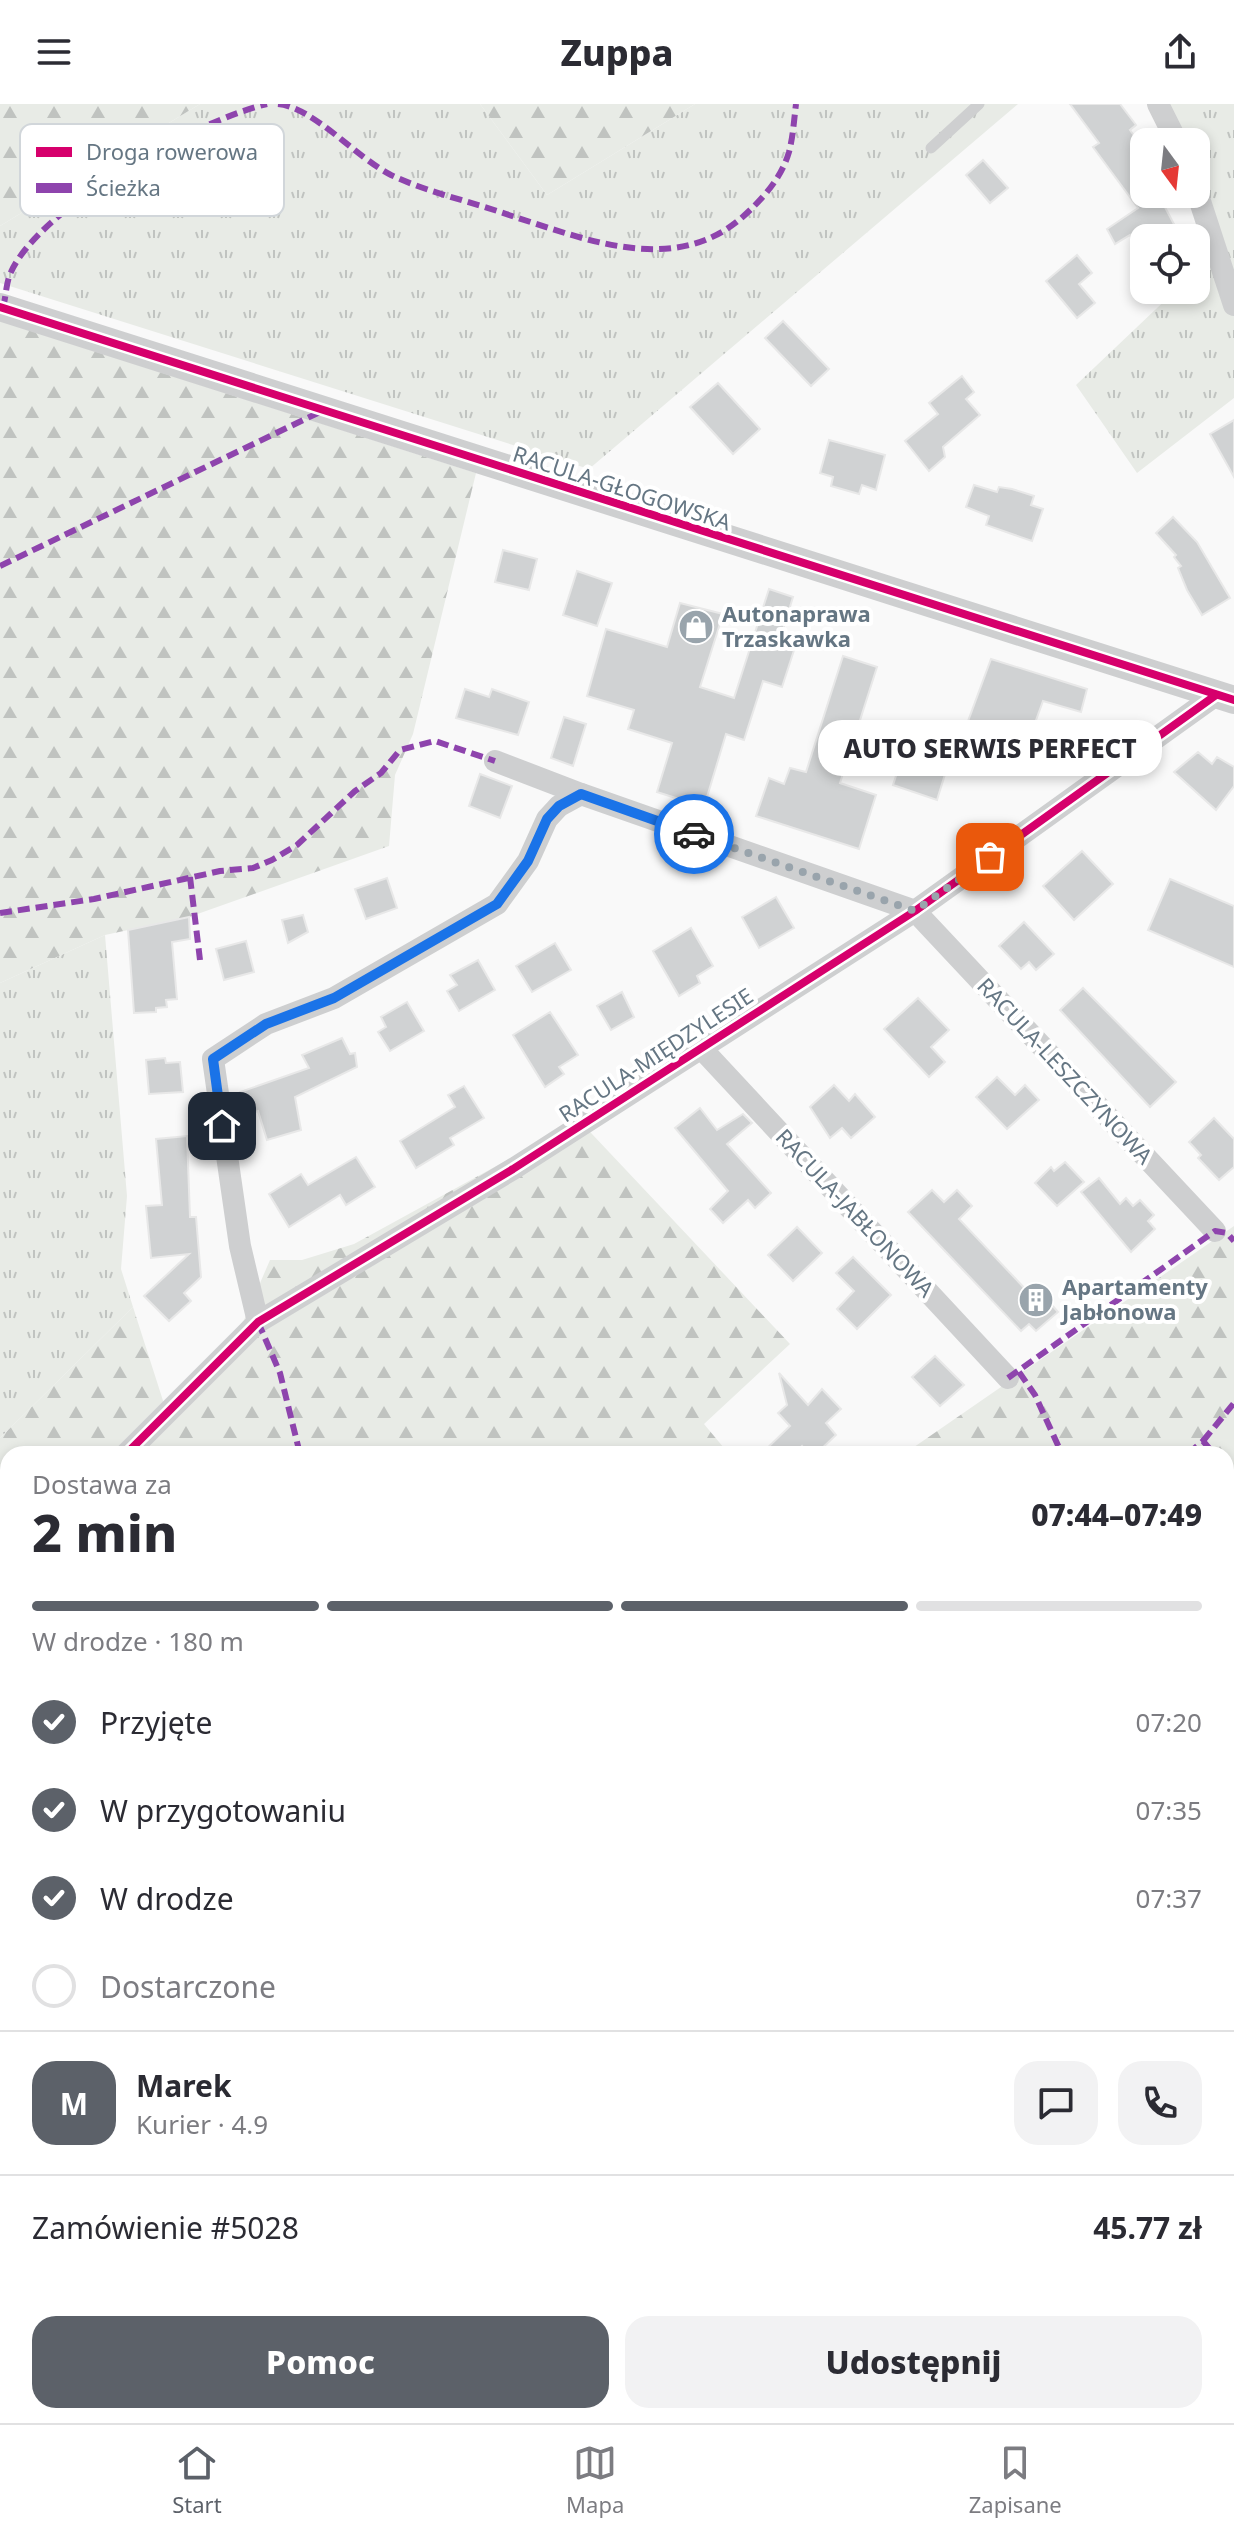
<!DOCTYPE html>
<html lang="pl">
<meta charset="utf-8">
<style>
body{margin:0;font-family:"Noto Sans",sans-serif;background:#f2f2f3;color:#2b2b33;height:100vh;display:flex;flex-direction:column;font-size:30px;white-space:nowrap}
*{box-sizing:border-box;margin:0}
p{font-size:26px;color:#7c7c81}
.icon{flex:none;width:44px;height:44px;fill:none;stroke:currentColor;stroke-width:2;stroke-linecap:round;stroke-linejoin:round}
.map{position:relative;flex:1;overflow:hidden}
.details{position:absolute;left:0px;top:1342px;width:1234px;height:978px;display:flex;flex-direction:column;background:#fff;border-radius:24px 24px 0 0;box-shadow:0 4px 12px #0003}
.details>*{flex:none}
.needle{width:52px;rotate:165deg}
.tools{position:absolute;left:1130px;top:24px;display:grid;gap:16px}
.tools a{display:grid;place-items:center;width:80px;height:80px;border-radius:16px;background:#fff;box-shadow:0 4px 12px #0003;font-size:40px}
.pin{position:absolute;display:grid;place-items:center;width:68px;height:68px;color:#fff;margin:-34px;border-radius:16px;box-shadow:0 4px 12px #0006}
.courier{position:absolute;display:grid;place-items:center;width:80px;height:80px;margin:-40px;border:6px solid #1a73e8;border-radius:50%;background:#fff;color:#222;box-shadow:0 2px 10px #0007}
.bubble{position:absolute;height:56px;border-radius:24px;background:#fff;box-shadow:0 4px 12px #0003;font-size:26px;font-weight:800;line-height:56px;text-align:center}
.overview em{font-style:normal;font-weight:800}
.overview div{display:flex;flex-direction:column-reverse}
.overview{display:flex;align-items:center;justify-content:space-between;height:136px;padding:0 32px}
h1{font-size:52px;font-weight:800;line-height:60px}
.bar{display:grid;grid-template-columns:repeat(4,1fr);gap:12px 8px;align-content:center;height:96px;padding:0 32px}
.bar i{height:10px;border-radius:6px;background:#e1e1e2}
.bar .selected{background:#5c6169}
.bar p{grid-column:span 4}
.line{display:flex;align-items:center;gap:20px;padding:0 32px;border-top:2px solid #e1e1e2}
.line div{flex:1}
.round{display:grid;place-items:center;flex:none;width:84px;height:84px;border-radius:24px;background:#f2f2f3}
ol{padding:0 32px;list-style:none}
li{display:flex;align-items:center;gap:24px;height:88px}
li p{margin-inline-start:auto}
li .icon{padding:8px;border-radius:50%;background:#5c6169;color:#fff;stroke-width:4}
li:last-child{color:#7c7c81}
li i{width:44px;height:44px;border:4px solid #e1e1e2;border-radius:50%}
.button{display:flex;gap:16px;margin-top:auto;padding:16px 32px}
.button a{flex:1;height:92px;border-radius:24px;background:#5c6169;color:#fff;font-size:32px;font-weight:800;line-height:92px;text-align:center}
.button a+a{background:#f2f2f3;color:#2b2b33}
header{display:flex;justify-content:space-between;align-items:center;height:104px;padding:0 32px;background:#fff;font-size:36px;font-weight:800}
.dock{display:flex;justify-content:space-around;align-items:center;height:112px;border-top:2px solid #e1e1e2;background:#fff;font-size:22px;color:#7c7c81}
.dock a{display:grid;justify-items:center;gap:4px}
.dock .selected{color:#5c6169}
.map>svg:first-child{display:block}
.grass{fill:url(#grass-tufts)}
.forest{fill:url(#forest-firs)}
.building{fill:#d0d2d3;stroke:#e8e8e8;stroke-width:2}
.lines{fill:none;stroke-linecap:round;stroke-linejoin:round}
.service{stroke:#cecfd0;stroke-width:11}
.minor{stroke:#cecfd0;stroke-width:22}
.tertiary{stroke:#cecfd0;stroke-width:28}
.quiet{stroke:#8e44ad;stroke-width:6;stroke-dasharray:12 6;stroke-linecap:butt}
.cycleway-casing{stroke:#fff;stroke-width:13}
.cycleway{stroke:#d6006c;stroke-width:8}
.done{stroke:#99a4ac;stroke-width:8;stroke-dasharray:0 14.4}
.route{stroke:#1a73e8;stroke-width:10}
.labels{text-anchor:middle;stroke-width:8;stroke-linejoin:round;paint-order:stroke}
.street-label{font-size:22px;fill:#657683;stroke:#fff}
.poi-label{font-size:22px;font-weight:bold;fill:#657683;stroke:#fff;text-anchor:start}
.key{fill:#fff;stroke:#d1d6da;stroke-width:2}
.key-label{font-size:22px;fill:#657683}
</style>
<header><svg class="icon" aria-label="menu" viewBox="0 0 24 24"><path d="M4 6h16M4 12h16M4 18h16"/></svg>Zuppa<svg class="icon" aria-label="share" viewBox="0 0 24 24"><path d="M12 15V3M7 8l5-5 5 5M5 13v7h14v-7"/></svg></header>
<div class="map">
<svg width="1234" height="2319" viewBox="0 0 1234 2319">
<defs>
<pattern id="grass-tufts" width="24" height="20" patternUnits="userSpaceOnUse" patternTransform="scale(2)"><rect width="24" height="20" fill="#e8ebe6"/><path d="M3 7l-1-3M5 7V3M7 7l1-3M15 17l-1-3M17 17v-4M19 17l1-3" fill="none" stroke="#c0c3c0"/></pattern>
<pattern id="forest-firs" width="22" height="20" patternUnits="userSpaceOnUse" patternTransform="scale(2)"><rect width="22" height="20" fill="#e8ebe6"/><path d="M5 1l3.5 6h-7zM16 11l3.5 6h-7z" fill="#c0c3c0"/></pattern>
</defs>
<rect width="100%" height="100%" fill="#f9f9f9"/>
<g class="grass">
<path d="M200,0H480L547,91L695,0H1018L589,365L0,179V122Z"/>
<path d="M1164,0H1234V294L1137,369L1076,281L1176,186H1196V167L1218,146L1196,82V38H1180Z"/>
<path d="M105,831L127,1092L121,1165L133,1203L0,1334V879Z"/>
<path d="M8,1466V1611L0,1617V1474Z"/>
<path d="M1234,1522V2319H914L907,2312H1226V1527Z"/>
<path d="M776,2312H905L885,2319H782Z"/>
</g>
<g class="forest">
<path d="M0,0H200L0,122Z"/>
<path d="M480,0H695L547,91Z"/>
<path d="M0,217L476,369L413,630L395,671L389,742L189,813L105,831L0,879Z"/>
<path d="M576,1013L790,1240L704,1320L729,1350H8V1378L0,1370V1334L133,1203L166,1306L244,1216L270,1156H302L354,1140L518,1050Z"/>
<path d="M1234,1122V1522L1226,1527V1350H904Z"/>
<path d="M0,1874L8,1905V1991L0,1993Z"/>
</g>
<g class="building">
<path d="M1070,0H1120L1136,21L1130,26L1144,46V90H1158L1176,124L1161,134H1144V144L1139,148L1130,131L1115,140L1107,125L1138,104L1093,43L1099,39Z"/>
<path d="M983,56L1008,84L990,99L966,71Z"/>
<path d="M1077,151L1092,169L1079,180L1095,199L1077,214L1046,177Z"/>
<path d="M783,217L829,265L811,282L765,234Z"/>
<path d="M962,272L974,288L966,295L980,311L943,343L945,353L929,367L905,337L938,310L929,299Z"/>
<path d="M718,279L760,325L733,350L690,303Z"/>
<path d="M1234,316V373L1210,330Z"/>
<path d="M829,336L885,351L876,386L862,381L859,390L831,382L833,373L820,369Z"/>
<path d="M974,381L997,388L999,383L1012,385L1034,392L1031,401L1043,405L1032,437L986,421L989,412L966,403Z"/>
<path d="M1173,413L1197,438L1230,494L1202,511L1187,486L1178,464L1181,462L1174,453L1176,451L1156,429Z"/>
<path d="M503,446L537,455L529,486L495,478Z"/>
<path d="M577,467L612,479L597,522L563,511Z"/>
<path d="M769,485L793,493L782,529L798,534L782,583L763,577L744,636L726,630L704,703L657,688L672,639L628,625L634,606L587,592L606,525L667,543L680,499L723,510L700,583L734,594Z"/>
<path d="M843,552L877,563L840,679L876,691L859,745L756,712L769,674L784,680L790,664L806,668Z"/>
<path d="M991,555L1087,585L1081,608L1043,597L1027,641L967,620Z"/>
<path d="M465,585L489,593L492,585L529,598L518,631L456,614Z"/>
<path d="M564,613L586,620L573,662L551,654Z"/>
<path d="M907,638L951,651L937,696L893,681Z"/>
<path d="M1198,648L1212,660L1217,653L1234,663V682L1216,706L1174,668Z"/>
<path d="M480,670L512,682L500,714L469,702Z"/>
<path d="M1082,747L1113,780L1074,816L1043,782Z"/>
<path d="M387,774L397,804L366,815L355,785Z"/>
<path d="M1170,775L1234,802V863L1148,826Z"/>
<path d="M776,793L794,824L759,844L742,813Z"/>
<path d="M303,811L308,828L288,839L282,816Z"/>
<path d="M189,813L190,835L172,838L177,895L166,896L167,903L156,904V908L134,909L128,826Z"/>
<path d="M1024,818L1054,850L1036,866L1029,858L1021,865L999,842Z"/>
<path d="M691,824L713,862L697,872L700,879L679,892L653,847Z"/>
<path d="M246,837L254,868L224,876L216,845Z"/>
<path d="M555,839L571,866L532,888L516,862Z"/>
<path d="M478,856L495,886L459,907L447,887L457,881L450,871Z"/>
<path d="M1083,884L1176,978L1150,1003L1060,906Z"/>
<path d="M622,888L634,913L611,926L597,902Z"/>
<path d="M918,894L949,926L931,943L945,958L929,973L884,925Z"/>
<path d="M407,898L424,927L390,947L378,928L386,923L381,913Z"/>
<path d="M550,908L578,951L559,963L564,970L545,983L513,931Z"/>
<path d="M342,934L350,950L355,949L357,963L295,993L301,1026L267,1036L258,1007L248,1010L240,988L309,964L302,951Z"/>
<path d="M165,954L166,959L180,958L183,988L149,990L146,956Z"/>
<path d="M997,973L1015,991L1025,981L1039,996L1007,1025L976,993Z"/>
<path d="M834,981L849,997L855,990L875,1013L851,1034L842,1024L830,1034L810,1003Z"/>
<path d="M464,982L484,1014L450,1034L454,1041L416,1064L400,1037L455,1003L448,991Z"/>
<path d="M700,1004L717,1026L743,1010L752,1019L727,1040L771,1089L755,1104L748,1096L723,1119L710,1105L728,1087L675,1024Z"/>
<path d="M1214,1014L1234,1035V1063L1219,1076L1198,1054L1201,1051L1189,1038Z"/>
<path d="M187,1032L190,1113H196L201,1173L184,1189L191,1197L169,1217L144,1192L189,1150L151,1154L146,1102L162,1101L156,1035Z"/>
<path d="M356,1053L375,1083L346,1101L340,1091L289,1123L269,1090L301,1070L308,1081Z"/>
<path d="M1065,1058L1084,1078L1057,1102L1035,1079L1051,1063L1054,1067Z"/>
<path d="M1099,1074L1120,1100L1126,1094L1133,1102L1140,1096L1154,1111L1148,1117L1155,1125L1131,1148L1081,1088Z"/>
<path d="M932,1086L944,1098L957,1086L972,1102L959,1115L1030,1190L1037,1184L1058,1208L1036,1227L1029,1220L1021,1227L908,1108Z"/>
<path d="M797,1123L822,1149L793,1177L768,1151Z"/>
<path d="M853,1153L891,1191L857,1225L837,1205L854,1187L836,1169Z"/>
<path d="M935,1252L964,1281L940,1302L912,1273Z"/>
<path d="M779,1269L808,1301L822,1285L841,1305L826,1319L836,1331L816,1350H809L802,1342L793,1350H761L790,1322L778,1309L787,1301Z"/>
</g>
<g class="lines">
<path class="service" d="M931,44L979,0"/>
<g class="minor">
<path d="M1158,0L1177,38"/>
<path d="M1196,85L1234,201"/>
<path d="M495,657L581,690L915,807L1215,1127"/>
<path d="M701,944L1008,1274"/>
<path d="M258,1218L240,1142L213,955L266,920L334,894L497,800L528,757L547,715L559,702L581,690"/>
<path d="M126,1350L258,1218L513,1065L915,807L1216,591"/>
<path d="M0,1475L8,1467"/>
<path d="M1226,1539L1234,1534"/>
</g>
<path class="tertiary" d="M0,203L1234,596"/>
<g class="quiet">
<path d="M278,0C313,3 357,54 391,71C429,89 473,98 512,112C590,137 680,174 748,108C766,91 782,72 789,48C793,33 794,16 796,0"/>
<path d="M3,204C6,193 6,178 11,168C41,102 198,16 267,0"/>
<path d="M0,462L322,307"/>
<path d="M190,773L200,856"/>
<path d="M0,809L94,795L220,767L253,764L272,756L297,741L355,687L381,669L400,646L435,637L495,657"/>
<path d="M258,1218L280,1269L300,1350"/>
<path d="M1019,1268L1035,1291L1062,1350"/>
<path d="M1008,1274L1215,1127L1227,1129L1234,1137"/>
<path d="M1203,1337L1234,1299"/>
<path d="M1188,1350L1203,1337L1214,1350"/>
<path d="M1226,1365L1234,1375"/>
</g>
<defs>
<g id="cycleway">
<path d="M0,203L1234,596"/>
<path d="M126,1350L258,1218L513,1065L915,807L1216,591"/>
</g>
</defs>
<use href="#cycleway" class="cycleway-casing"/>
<use href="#cycleway" class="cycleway"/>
</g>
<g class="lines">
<path class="done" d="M694,730L915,807L990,753"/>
<path class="route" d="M222,1022L213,955L266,920L334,894L497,800L528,757L547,715L559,702L581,690L694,730"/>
</g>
<defs>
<symbol id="shop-disc" viewBox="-11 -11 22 22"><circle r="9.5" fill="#99a4ac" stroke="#fff"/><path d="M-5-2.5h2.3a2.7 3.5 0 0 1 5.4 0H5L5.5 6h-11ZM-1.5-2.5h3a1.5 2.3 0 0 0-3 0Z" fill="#fff"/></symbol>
<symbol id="building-disc" viewBox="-11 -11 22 22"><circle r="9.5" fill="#99a4ac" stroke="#fff"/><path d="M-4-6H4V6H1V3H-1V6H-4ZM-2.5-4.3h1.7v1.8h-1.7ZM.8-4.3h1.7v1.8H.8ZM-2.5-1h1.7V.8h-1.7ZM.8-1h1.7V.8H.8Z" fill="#fff"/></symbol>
</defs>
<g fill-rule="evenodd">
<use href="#shop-disc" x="676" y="503" width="40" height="40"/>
<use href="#building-disc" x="1016" y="1176" width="40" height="40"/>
</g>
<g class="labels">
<g class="street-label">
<text transform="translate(622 384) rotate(18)" y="8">RACULA-GŁOGOWSKA</text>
<text transform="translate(656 951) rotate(-33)" y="8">RACULA-MIĘDZYLESIE</text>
<text transform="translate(1065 967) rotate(47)" y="8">RACULA-LESZCZYNOWA</text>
<text transform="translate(855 1109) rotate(47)" y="8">RACULA-JABŁONOWA</text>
</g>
<g class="poi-label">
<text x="722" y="518">Autonaprawa<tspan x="722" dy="25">Trzaskawka</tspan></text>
<text x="1062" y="1191">Apartamenty<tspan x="1062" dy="25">Jabłonowa</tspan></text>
</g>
</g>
<rect x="20" y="20" width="264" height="92" rx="12" class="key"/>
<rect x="36" y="43" width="36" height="10" fill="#d6006c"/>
<rect x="36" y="79" width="36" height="10" fill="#8e44ad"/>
<g class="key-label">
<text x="86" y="56">Droga rowerowa</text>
<text x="86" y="92">Ścieżka</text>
</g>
</svg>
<div class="tools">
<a><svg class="needle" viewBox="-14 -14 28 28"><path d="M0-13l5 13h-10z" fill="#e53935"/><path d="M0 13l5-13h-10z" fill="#7c7c81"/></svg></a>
<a><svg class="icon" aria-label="locate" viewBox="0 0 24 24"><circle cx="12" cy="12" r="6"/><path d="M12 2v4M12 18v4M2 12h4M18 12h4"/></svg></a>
</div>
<div class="pin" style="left:990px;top:753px;background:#ea580c"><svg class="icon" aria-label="bag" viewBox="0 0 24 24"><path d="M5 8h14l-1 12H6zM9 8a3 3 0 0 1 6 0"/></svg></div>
<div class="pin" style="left:222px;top:1022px;background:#1f2937"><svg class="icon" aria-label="home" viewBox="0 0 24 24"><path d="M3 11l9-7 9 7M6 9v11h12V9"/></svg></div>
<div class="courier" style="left:694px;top:730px"><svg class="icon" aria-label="car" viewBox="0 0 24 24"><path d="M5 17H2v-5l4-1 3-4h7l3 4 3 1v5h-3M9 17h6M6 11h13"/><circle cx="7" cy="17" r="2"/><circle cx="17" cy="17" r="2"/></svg></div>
<div class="bubble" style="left:818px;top:616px;width:344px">AUTO SERWIS PERFECT</div>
<section class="details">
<div class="overview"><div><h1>2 min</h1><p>Dostawa za</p></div><em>07:44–07:49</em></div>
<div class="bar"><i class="selected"></i><i class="selected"></i><i class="selected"></i><i></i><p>W drodze · 180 m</p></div>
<ol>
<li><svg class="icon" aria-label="check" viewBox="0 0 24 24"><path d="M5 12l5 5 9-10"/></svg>Przyjęte<p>07:20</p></li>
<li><svg class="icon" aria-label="check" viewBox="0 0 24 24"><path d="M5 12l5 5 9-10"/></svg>W przygotowaniu<p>07:35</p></li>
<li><svg class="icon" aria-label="check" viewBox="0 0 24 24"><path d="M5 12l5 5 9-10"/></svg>W drodze<p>07:37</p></li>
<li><i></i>Dostarczone</li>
</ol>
<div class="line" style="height:144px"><b class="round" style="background:#5c6169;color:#fff">M</b><div><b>Marek</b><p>Kurier · 4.9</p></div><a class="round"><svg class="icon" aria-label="chat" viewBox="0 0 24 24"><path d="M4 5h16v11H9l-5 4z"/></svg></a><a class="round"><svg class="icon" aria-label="phone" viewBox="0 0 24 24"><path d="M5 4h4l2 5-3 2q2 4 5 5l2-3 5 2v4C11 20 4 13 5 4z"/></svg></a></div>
<div class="line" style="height:104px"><div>Zamówienie #5028</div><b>45.77 zł</b></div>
<div class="button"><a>Pomoc</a><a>Udostępnij</a></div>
</section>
</div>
<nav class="dock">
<a class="selected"><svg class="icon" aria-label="home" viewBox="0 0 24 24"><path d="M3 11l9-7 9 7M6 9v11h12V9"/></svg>Start</a>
<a><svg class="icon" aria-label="map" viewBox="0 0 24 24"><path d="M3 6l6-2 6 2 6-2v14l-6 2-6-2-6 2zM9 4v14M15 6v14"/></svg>Mapa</a>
<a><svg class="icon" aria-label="saved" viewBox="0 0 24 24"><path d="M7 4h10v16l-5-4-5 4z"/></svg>Zapisane</a>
</nav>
